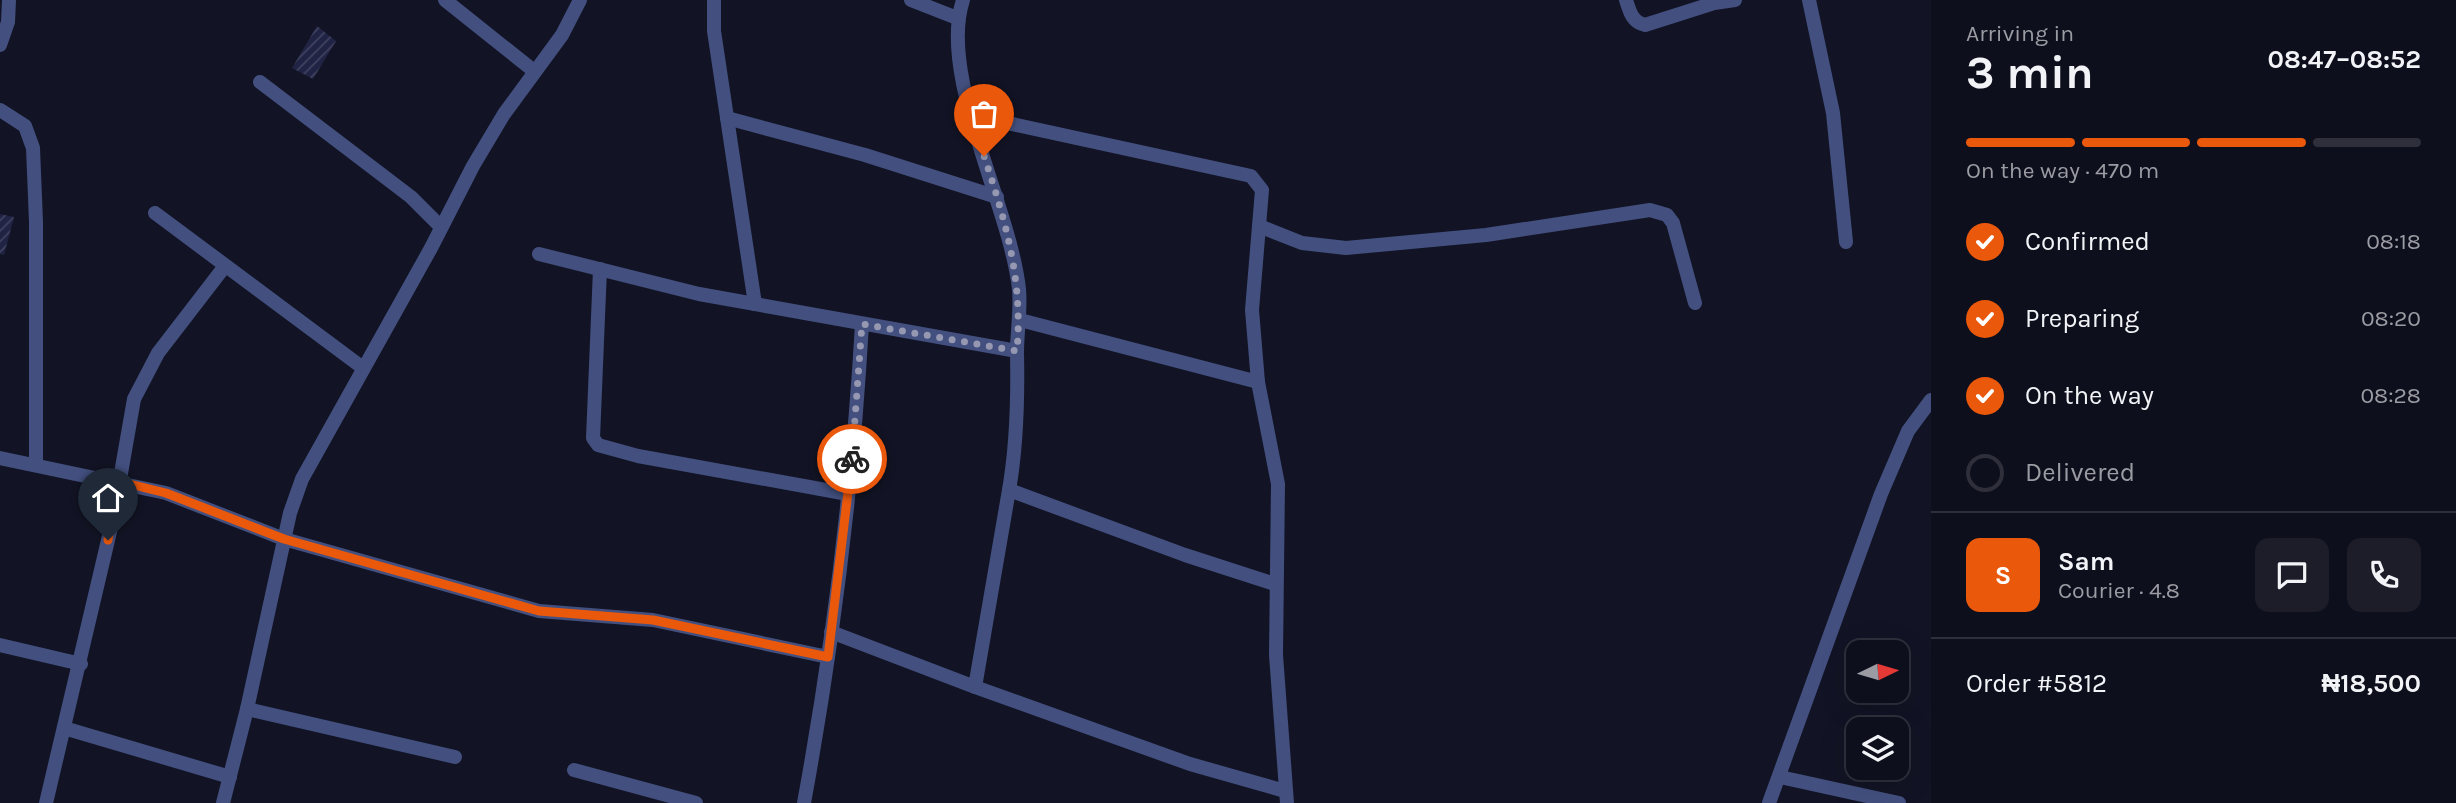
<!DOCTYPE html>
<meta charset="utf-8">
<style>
body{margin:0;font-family:Karla,sans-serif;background:#1c1d29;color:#f1f3f6;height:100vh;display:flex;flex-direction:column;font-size:26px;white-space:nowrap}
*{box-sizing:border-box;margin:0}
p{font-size:23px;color:#9b9ca3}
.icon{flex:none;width:38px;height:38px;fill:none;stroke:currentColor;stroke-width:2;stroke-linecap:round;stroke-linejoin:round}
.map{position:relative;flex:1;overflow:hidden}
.side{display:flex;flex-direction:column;background:#0e0f1c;width:525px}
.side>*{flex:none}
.needle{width:46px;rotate:85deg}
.controls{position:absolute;left:1846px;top:640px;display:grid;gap:14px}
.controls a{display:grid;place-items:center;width:63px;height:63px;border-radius:14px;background:#0e0f1c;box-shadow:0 7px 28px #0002,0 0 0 2px #2e2f3b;font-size:35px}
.pin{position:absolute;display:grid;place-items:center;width:60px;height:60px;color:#fff;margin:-72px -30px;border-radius:50% 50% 50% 0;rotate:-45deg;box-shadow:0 0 7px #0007}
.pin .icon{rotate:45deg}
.courier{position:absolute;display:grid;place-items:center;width:70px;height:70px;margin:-35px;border:5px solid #ea580c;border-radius:50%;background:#fff;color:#222;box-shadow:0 2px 9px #0007}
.head em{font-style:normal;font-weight:700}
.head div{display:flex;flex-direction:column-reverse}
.head{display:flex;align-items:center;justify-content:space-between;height:119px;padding:0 35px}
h1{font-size:46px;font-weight:700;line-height:52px}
.bar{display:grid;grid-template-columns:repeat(4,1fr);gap:10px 7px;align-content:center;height:84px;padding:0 35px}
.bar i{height:9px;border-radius:5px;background:#2e2f3b}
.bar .active{background:#ea580c}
.bar p{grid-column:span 4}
.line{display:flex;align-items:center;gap:18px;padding:0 35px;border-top:2px solid #2e2f3b}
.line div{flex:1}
.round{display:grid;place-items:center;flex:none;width:74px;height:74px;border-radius:14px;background:#1c1d29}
ol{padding:0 35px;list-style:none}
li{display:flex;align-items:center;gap:21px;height:77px}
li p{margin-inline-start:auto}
li .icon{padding:7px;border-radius:50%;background:#ea580c;color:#fff;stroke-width:4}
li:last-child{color:#9b9ca3}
li i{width:38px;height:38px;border:4px solid #2e2f3b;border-radius:50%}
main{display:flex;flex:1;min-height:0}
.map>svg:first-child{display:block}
.building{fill:url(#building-hatch)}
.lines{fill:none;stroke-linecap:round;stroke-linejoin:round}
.street{stroke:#43507f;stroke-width:14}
.done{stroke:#9598b0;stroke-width:7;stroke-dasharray:0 12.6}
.route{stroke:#ea580c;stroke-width:9}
</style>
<main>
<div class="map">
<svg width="1931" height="803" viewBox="0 0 1931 803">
<defs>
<pattern id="building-hatch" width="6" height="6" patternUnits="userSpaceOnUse" patternTransform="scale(1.75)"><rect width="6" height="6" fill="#212344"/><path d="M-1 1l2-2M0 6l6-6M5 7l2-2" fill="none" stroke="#414260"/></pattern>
</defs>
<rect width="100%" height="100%" fill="#121425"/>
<g class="building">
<path d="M317,26L336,41L313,79L292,68Z"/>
<path d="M0,214L14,217L4,255L0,254Z"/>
</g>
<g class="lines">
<g class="street">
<path d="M445,0L534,71"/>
<path d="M714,0V31L755,304"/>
<path d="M911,0L957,18"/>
<path d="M963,0C938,76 1010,206 1019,289C1021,310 1017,331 1017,353C1018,399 1017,444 1009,490L1185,555L1275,584"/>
<path d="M1626,0C1630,12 1632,22 1645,25L1714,3L1735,0"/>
<path d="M1809,0L1833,113L1846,242"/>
<path d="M0,45L8,22L9,0"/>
<path d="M260,82L411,197L441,227"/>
<path d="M0,110L25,126L33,148L36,222V464"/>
<path d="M971,115L1251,176L1262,190L1252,310L1258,382L1278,484L1276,655L1287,803"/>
<path d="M727,118L865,155L997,197"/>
<path d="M155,213L363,368"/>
<path d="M1259,226L1302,243L1346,248L1486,235L1650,210L1667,215L1673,223L1695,303"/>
<path d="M539,254L699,294L1017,351"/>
<path d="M600,269L593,438L598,445L638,456L848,494"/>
<path d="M1020,320L1258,382"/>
<path d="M0,458L166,493L284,539L539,611L653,620L828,657"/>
<path d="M1009,490L975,687L1190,764L1285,791"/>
<path d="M831,632L975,687"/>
<path d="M0,645L81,664"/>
<path d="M247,709L455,757"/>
<path d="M64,728L230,777"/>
<path d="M574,770L696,803"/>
<path d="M1780,777L1899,803"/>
<path d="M46,803L113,519L134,399L158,353L225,266"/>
<path d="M223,803L247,709L290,513L302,479L431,248L473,166L504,114L562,35L580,0"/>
<path d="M804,803C833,645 853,484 862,324"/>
<path d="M1769,803L1881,494L1908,431L1931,400"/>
</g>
</g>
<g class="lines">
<path class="done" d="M852,459L862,324L1017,351C1023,281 1006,222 984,156"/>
<path class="route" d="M108,540L117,481L166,493L284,539L539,611L653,620L828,657L852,459"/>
</g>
</svg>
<div class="controls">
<a><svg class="needle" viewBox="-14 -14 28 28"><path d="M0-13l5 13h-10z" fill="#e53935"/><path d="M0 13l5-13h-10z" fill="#9b9ca3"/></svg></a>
<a><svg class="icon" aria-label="layers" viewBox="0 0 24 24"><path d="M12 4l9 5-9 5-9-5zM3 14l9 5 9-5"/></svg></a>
</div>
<div class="pin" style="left:984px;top:156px;background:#ea580c"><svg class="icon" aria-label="bag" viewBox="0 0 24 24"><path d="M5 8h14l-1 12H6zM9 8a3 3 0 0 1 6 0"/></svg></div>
<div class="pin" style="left:108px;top:540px;background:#1f2937"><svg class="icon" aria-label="home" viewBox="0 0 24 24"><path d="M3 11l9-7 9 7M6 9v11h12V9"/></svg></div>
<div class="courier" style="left:852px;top:459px"><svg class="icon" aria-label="bike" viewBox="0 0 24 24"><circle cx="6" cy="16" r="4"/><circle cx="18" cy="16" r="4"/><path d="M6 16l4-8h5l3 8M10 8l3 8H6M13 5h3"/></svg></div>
</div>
<section class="side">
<div class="head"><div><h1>3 min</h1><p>Arriving in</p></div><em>08:47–08:52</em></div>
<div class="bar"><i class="active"></i><i class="active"></i><i class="active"></i><i></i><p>On the way · 470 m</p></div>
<ol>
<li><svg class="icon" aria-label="check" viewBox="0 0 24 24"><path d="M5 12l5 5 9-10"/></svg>Confirmed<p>08:18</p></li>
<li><svg class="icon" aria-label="check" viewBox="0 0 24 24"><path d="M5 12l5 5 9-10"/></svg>Preparing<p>08:20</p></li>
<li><svg class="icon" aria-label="check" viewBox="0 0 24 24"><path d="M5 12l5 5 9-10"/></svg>On the way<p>08:28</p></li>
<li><i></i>Delivered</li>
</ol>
<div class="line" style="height:126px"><b class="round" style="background:#ea580c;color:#fff">S</b><div><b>Sam</b><p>Courier · 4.8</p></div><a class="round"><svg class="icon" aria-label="chat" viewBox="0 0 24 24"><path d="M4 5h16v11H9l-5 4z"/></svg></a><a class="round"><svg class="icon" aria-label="phone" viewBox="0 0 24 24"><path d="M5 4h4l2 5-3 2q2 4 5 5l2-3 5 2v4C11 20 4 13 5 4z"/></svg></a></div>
<div class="line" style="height:91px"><div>Order #5812</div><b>₦18,500</b></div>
</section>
</main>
